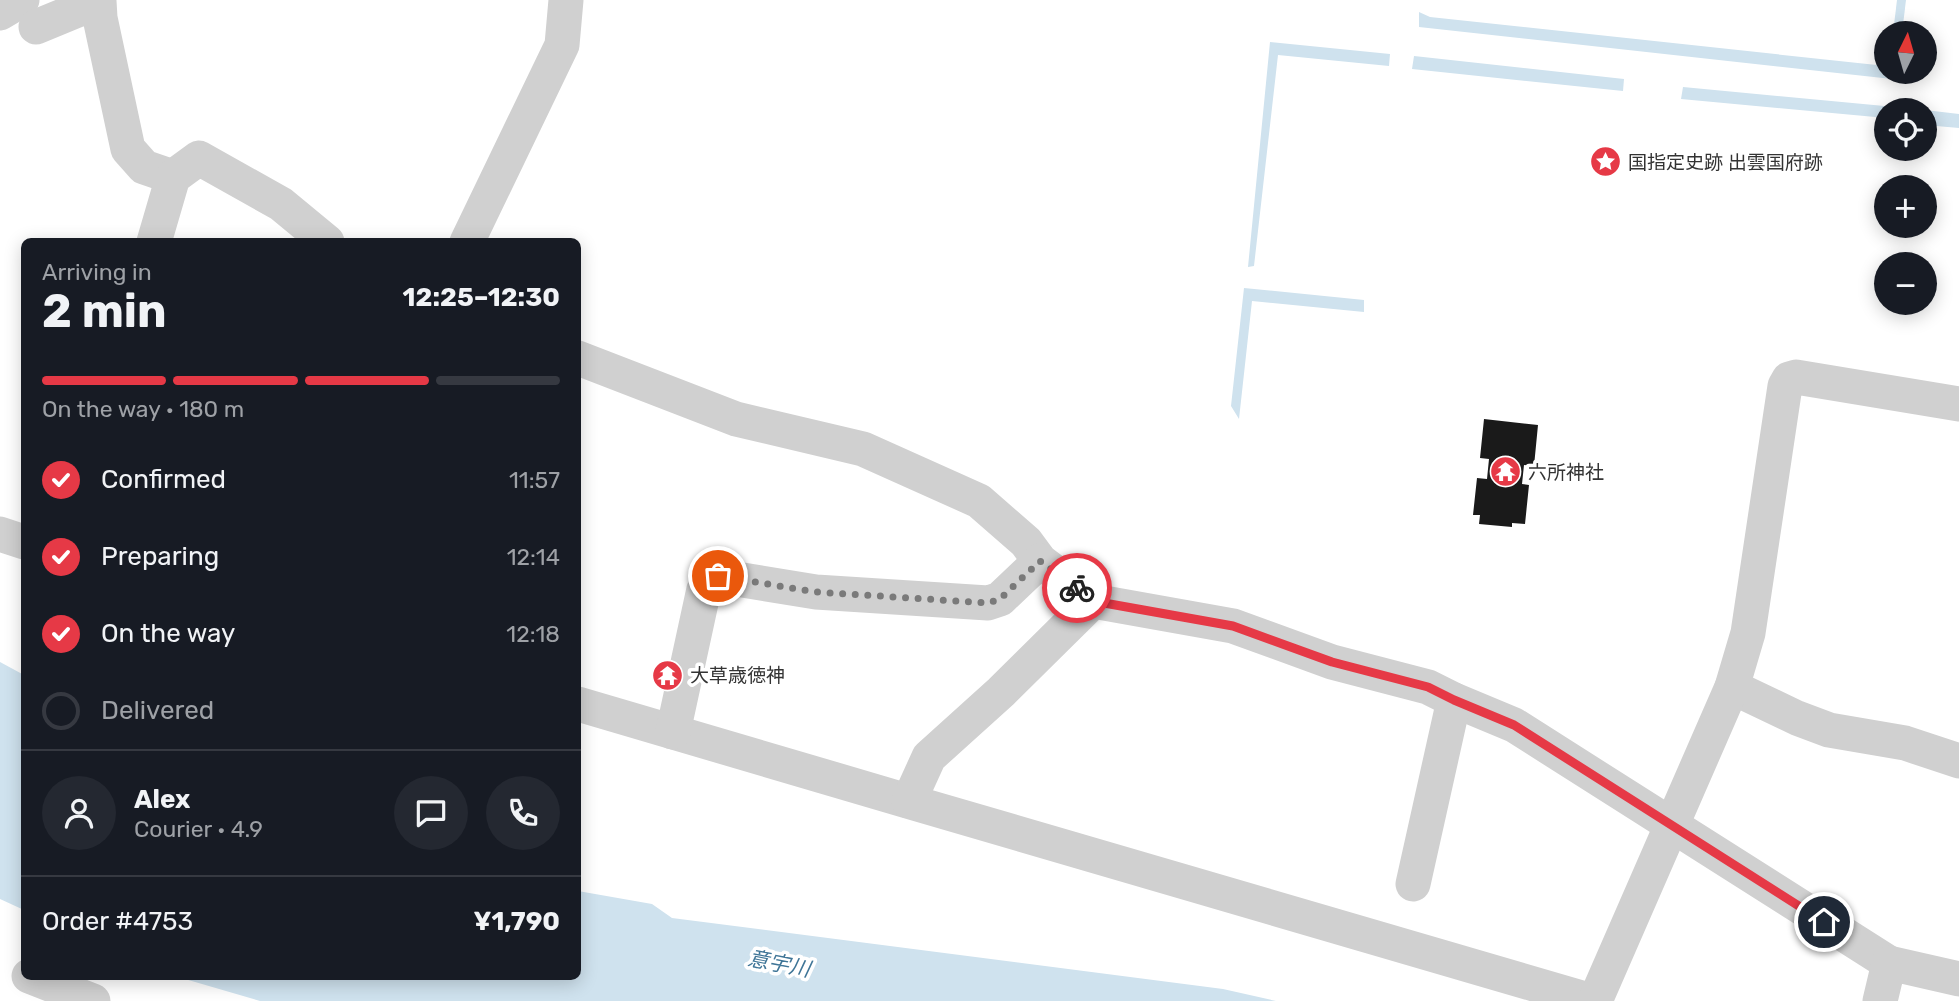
<!DOCTYPE html>
<meta charset="utf-8">
<style>
body{margin:0;font-family:Rubik,"Noto Sans JP",sans-serif;background:#242831;color:#f1f3f6;height:100vh;display:flex;flex-direction:column;font-size:26px;white-space:nowrap}
*{box-sizing:border-box;margin:0}
p{font-size:23px;color:#9ea1a6}
.icon{flex:none;width:38px;height:38px;fill:none;stroke:currentColor;stroke-width:2;stroke-linecap:round;stroke-linejoin:round}
.map{position:relative;flex:1;overflow:hidden}
.drawer{position:absolute;left:21px;top:238px;width:560px;height:742px;display:flex;flex-direction:column;background:#171b24;border-radius:10px;box-shadow:0 4px 18px #0003}
.drawer>*{flex:none}
.needle{width:46px;rotate:5deg}
.fabs{position:absolute;left:1874px;top:21px;display:grid;gap:14px}
.fabs a{display:grid;place-items:center;width:63px;height:63px;border-radius:50%;background:#171b24;box-shadow:0 4px 18px #0003;font-size:35px}
.pin{position:absolute;display:grid;place-items:center;width:60px;height:60px;color:#fff;margin:-30px;border:4px solid #fff;border-radius:50%;box-shadow:0 2px 7px #0007}
.courier{position:absolute;display:grid;place-items:center;width:70px;height:70px;margin:-35px;border:5px solid #e63946;border-radius:50%;background:#fff;color:#222;box-shadow:0 2px 9px #0007}
.head em{font-style:normal;font-weight:700}
.head div{display:flex;flex-direction:column-reverse}
.head{display:flex;align-items:center;justify-content:space-between;height:119px;padding:0 21px}
h1{font-size:46px;font-weight:700;line-height:52px}
.bar{display:grid;grid-template-columns:repeat(4,1fr);gap:10px 7px;align-content:center;height:84px;padding:0 21px}
.bar i{height:9px;border-radius:5px;background:#363941}
.bar .selected{background:#e63946}
.bar p{grid-column:span 4}
.line{display:flex;align-items:center;gap:18px;padding:0 21px;border-top:2px solid #363941}
.line div{flex:1}
.round{display:grid;place-items:center;flex:none;width:74px;height:74px;border-radius:37px;background:#242831}
ol{padding:0 21px;list-style:none}
li{display:flex;align-items:center;gap:21px;height:77px}
li p{margin-inline-start:auto}
li .icon{padding:7px;border-radius:50%;background:#e63946;color:#fff;stroke-width:4}
li:last-child{color:#9ea1a6}
li i{width:38px;height:38px;border:4px solid #363941;border-radius:50%}
.map>svg:first-child{display:block}
.water{fill:#cfe2ee}
.building{fill:#1a1a1a}
.lines{fill:none;stroke-linecap:round;stroke-linejoin:round}
.minor{stroke:#d0d0d0;stroke-width:35}
.done{stroke:#7a7a7a;stroke-width:7;stroke-dasharray:0 12.6}
.route{stroke:#e63946;stroke-width:9}
.labels{text-anchor:middle;stroke-width:7;stroke-linejoin:round;paint-order:stroke}
.poi-label{font-size:19px;fill:#333;stroke:#fff;text-anchor:start}
.water-label{font-size:21px;font-style:italic;fill:#3f7597;stroke:#fff}
</style>
<div class="map">
<svg width="1959" height="1001" viewBox="0 0 1959 1001">
<rect width="100%" height="100%" fill="#fff"/>
<g class="water">
<path d="M1897,0H1906L1902,33H1893Z"/>
<path d="M1419,12L1430,17L1886,66V72H1902L1901,80L1419,27Z"/>
<path d="M1270,42L1390,54L1389,66L1278,55L1254,266L1248,267Z"/>
<path d="M1414,56L1624,79L1623,91L1412,69Z"/>
<path d="M1683,87L1895,107V110H1886V118L1681,99Z"/>
<path d="M1925,110L1959,114V128L1925,125Z"/>
<path d="M1244,288L1364,300V312L1252,301L1239,419L1231,406Z"/>
<path d="M0,662L24,675V910L0,899Z"/>
<path d="M578,891L652,904L672,918L1223,989L1276,1001H260L178,977L578,976Z"/>
</g>
<g class="building">
<path d="M1484,419L1538,425L1534,466L1524,465L1522,484L1529,485L1525,524L1512,523V527L1479,524L1480,515H1473L1477,478L1487,479L1489,459L1480,458Z"/>
<path d="M661,666L676,668L673,685L659,682Z"/>
</g>
<g class="lines">
<g class="minor">
<path d="M0,13L22,0"/>
<path d="M36,27L99,1L100,18L128,149L144,167L173,177"/>
<path d="M154,242L173,177L199,158L281,204L327,242"/>
<path d="M467,242L562,45L566,0"/>
<path d="M578,358L736,419L863,449L979,501L1026,542L1040,561L1093,601L1233,626L1332,662L1428,687L1454,700L1514,725L1889,963"/>
<path d="M0,534L24,542"/>
<path d="M1732,687L1797,718L1829,730L1905,743L1959,761"/>
<path d="M578,704C916,803 1253,904 1592,1001"/>
<path d="M673,732L704,589L718,576L816,592L988,603L1000,599L1040,561"/>
<path d="M909,801L929,757L1001,692L1093,601"/>
<path d="M1413,884L1454,700"/>
<path d="M29,976L93,1001"/>
<path d="M1595,1001L1732,687L1748,633L1785,386L1789,379L1796,377L1959,404"/>
<path d="M1880,1001L1889,963L1959,979"/>
</g>
</g>
<g class="lines">
<path class="done" d="M718,576L816,592L988,603L1000,599L1040,561L1077,588"/>
<path class="route" d="M1077,588L1093,601L1233,626L1332,662L1428,687L1454,700L1514,725L1824,922"/>
</g>
<defs>
<symbol id="sight-disc" viewBox="-11 -11 22 22"><circle r="9.5" fill="#e63946" stroke="#fff"/><path d="M0-6L1.8-2.2L6-1.7L2.9 1.2L3.7 5.4L0 3.3L-3.7 5.4L-2.9 1.2L-6-1.7L-1.8-2.2Z" fill="#fff"/></symbol>
<symbol id="temple-disc" viewBox="-11 -11 22 22"><circle r="9.5" fill="#e63946" stroke="#fff"/><path d="M0-6L5-2H3V0L6.5 2.5H4V6H1.5V3h-3V6H-4V2.5H-6.5L-3 0V-2H-5Z" fill="#fff"/></symbol>
</defs>
<g fill-rule="evenodd">
<use href="#sight-disc" x="1588" y="144" width="35" height="35"/>
<use href="#temple-disc" x="1488" y="454" width="35" height="35"/>
<use href="#temple-disc" x="650" y="658" width="35" height="35"/>
</g>
<g class="labels">
<g class="poi-label">
<text x="1628" y="169">国指定史跡 出雲国府跡</text>
<text x="1528" y="479">六所神社</text>
<text x="690" y="682">大草歳徳神</text>
</g>
<g class="water-label">
<text transform="translate(779 964) rotate(11)" y="7">意宇川</text>
</g>
</g>
</svg>
<div class="fabs">
<a><svg class="needle" viewBox="-14 -14 28 28"><path d="M0-13l5 13h-10z" fill="#e53935"/><path d="M0 13l5-13h-10z" fill="#9ea1a6"/></svg></a>
<a><svg class="icon" aria-label="locate" viewBox="0 0 24 24"><circle cx="12" cy="12" r="6"/><path d="M12 2v4M12 18v4M2 12h4M18 12h4"/></svg></a>
<a>+</a>
<a>−</a>
</div>
<div class="pin" style="left:718px;top:576px;background:#ea580c"><svg class="icon" aria-label="bag" viewBox="0 0 24 24"><path d="M5 8h14l-1 12H6zM9 8a3 3 0 0 1 6 0"/></svg></div>
<div class="pin" style="left:1824px;top:922px;background:#1f2937"><svg class="icon" aria-label="home" viewBox="0 0 24 24"><path d="M3 11l9-7 9 7M6 9v11h12V9"/></svg></div>
<div class="courier" style="left:1077px;top:588px"><svg class="icon" aria-label="bike" viewBox="0 0 24 24"><circle cx="6" cy="16" r="4"/><circle cx="18" cy="16" r="4"/><path d="M6 16l4-8h5l3 8M10 8l3 8H6M13 5h3"/></svg></div>
<section class="drawer">
<div class="head"><div><h1>2 min</h1><p>Arriving in</p></div><em>12:25–12:30</em></div>
<div class="bar"><i class="selected"></i><i class="selected"></i><i class="selected"></i><i></i><p>On the way · 180 m</p></div>
<ol>
<li><svg class="icon" aria-label="check" viewBox="0 0 24 24"><path d="M5 12l5 5 9-10"/></svg>Confirmed<p>11:57</p></li>
<li><svg class="icon" aria-label="check" viewBox="0 0 24 24"><path d="M5 12l5 5 9-10"/></svg>Preparing<p>12:14</p></li>
<li><svg class="icon" aria-label="check" viewBox="0 0 24 24"><path d="M5 12l5 5 9-10"/></svg>On the way<p>12:18</p></li>
<li><i></i>Delivered</li>
</ol>
<div class="line" style="height:126px"><a class="round"><svg class="icon" aria-label="person" viewBox="0 0 24 24"><circle cx="12" cy="8" r="4"/><path d="M4 21q1-7 8-7t8 7"/></svg></a><div><b>Alex</b><p>Courier · 4.9</p></div><a class="round"><svg class="icon" aria-label="chat" viewBox="0 0 24 24"><path d="M4 5h16v11H9l-5 4z"/></svg></a><a class="round"><svg class="icon" aria-label="phone" viewBox="0 0 24 24"><path d="M5 4h4l2 5-3 2q2 4 5 5l2-3 5 2v4C11 20 4 13 5 4z"/></svg></a></div>
<div class="line" style="height:91px"><div>Order #4753</div><b>¥1,790</b></div>
</section>
</div>
